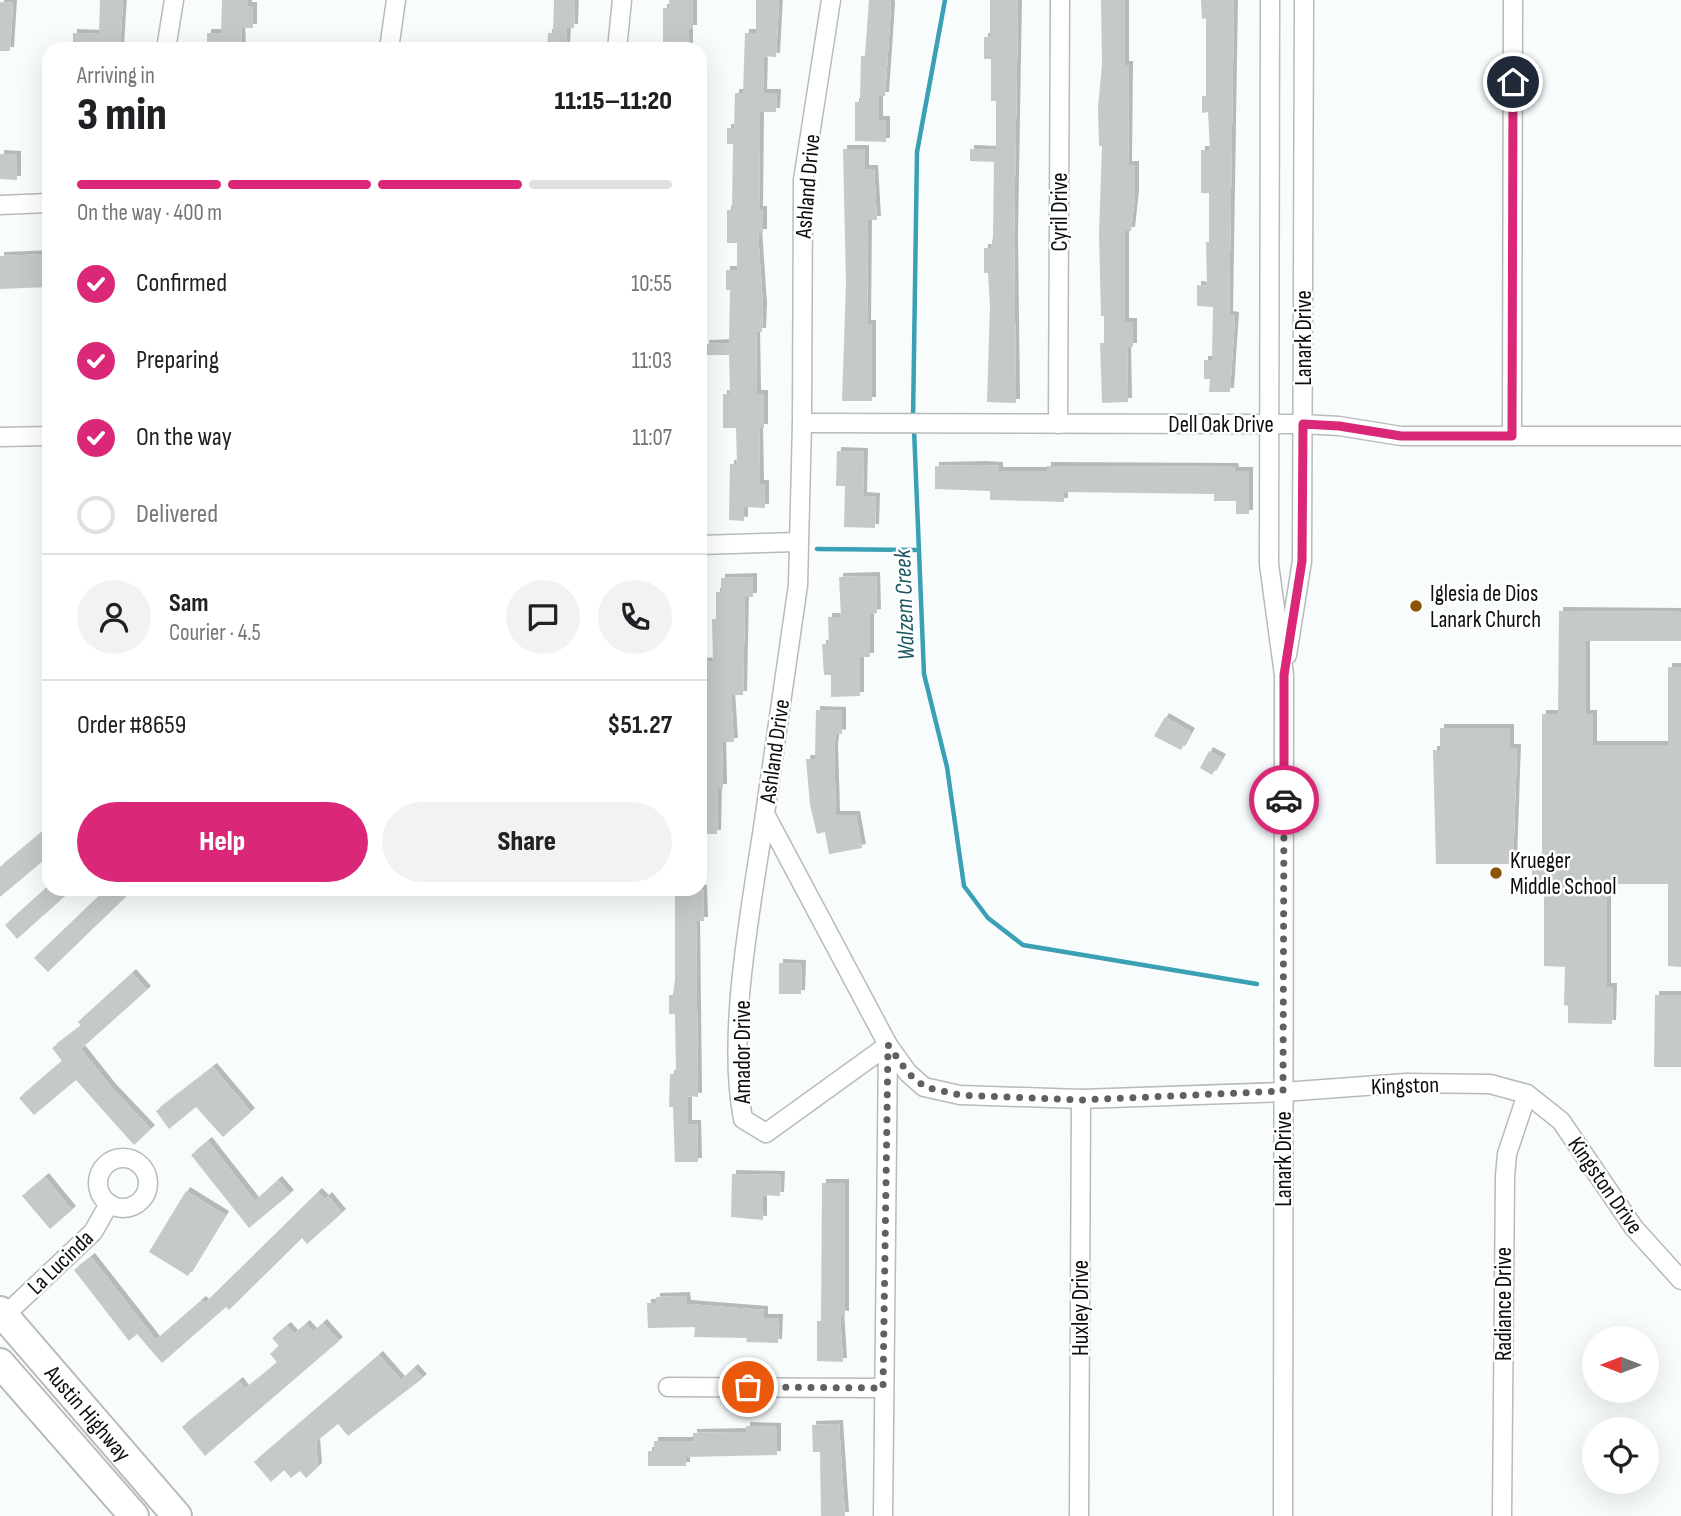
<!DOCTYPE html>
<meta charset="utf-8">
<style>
body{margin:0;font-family:"Sofia Sans Condensed",sans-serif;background:#f2f2f2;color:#202124;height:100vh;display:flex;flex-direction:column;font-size:26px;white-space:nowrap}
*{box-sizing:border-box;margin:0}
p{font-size:23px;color:#757577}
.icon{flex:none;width:38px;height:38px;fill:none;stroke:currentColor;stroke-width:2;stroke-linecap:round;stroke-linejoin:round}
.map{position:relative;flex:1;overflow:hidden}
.side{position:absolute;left:42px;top:42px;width:665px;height:854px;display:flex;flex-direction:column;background:#fff;border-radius:21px;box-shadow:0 7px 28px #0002}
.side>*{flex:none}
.needle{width:46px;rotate:270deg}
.tools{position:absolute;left:1582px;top:1326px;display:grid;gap:14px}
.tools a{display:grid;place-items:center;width:77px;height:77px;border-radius:50%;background:#fff;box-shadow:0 7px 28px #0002;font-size:35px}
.pin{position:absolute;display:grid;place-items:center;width:60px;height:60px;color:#fff;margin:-30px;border:4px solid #fff;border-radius:50%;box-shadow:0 2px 7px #0007}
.courier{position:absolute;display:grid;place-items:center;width:70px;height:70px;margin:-35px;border:5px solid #db2777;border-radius:50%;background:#fff;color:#222;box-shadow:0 2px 9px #0007}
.summary em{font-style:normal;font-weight:800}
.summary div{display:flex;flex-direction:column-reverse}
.summary{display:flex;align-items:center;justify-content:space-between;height:119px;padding:0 35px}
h1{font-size:46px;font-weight:800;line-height:52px}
.bar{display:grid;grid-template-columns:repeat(4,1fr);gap:10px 7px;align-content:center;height:84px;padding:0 35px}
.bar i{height:9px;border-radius:5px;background:#e0e0e0}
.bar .on{background:#db2777}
.bar p{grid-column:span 4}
.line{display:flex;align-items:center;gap:18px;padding:0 35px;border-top:2px solid #e0e0e0}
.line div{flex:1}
.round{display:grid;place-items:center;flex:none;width:74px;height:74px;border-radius:37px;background:#f2f2f2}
ol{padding:0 35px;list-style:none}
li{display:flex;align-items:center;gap:21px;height:77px}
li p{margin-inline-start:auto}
li .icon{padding:7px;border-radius:50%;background:#db2777;color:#fff;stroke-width:4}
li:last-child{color:#757577}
li i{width:38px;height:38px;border:4px solid #e0e0e0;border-radius:50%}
.primary-button{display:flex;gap:14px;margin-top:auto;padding:14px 35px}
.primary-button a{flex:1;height:80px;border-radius:42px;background:#db2777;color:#fff;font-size:28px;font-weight:800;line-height:80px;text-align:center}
.primary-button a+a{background:#f2f2f2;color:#202124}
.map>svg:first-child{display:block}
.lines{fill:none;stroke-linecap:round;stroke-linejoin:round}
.stream{stroke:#3aa0b3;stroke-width:4.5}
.building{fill:#c5c9ca;filter:url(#shadow)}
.minor-casing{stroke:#b7bbbc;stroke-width:21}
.primary-casing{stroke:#b7bbbc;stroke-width:32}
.minor{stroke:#fff;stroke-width:18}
.primary{stroke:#fff;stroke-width:28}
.done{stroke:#5f6161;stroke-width:7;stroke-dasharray:0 12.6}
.route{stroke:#db2777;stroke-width:9}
.poi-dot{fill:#8a5404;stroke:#fff;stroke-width:2.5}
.labels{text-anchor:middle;stroke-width:5;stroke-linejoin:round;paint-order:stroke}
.street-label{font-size:23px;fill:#0c0d0d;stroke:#fff}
.poi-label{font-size:23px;fill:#0c0d0d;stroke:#fff;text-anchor:start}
.water-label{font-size:24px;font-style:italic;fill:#1c5863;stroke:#fff}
</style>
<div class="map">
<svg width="1681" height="1516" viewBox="0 0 1681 1516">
<defs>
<filter id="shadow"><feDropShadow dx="4" dy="-4" stdDeviation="0" flood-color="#0004"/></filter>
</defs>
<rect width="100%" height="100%" fill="#f8fcfd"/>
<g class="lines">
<g class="stream">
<path d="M913,420L917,152L945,0"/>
<path d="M914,429L924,674L947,767L964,886L988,918L1023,945L1257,984"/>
<path d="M817,549L916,550"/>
</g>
</g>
<g class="building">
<path d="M100,0H123L120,49L73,48V33L99,34Z"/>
<path d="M222,0H248V6H253V28H241L242,49L207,47V33H221Z"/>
<path d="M554,0H575L574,28H567L566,49H547L548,33H553Z"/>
<path d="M669,0H693V29H689V49H663V8H670Z"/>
<path d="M756,0H779L776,57L764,56L763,93H777L776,112H760L759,210H763V233H758L763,307L762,332H756L757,394H764V428H759L760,484H765V508L744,507V521L729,520L730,464H737L736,428H723V394H730L729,355H705V344L729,343L730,290H726V270H737V243H727V210H732L733,144H727V128H734L735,93H743L745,33H756Z"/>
<path d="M869,0H890L891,8L885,96H879V120H886V142L855,141V102H860L861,56H865Z"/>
<path d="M990,0H1018L1014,238L1016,403L987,402L990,306L988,273H984V248H991L993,237L994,162L970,161V149L996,150V101H991V59H984V37H990Z"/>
<path d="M1101,0H1125V65H1129L1128,165H1135V195L1131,231H1125V322H1133V347H1127L1128,402L1102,403L1100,343H1104V316H1101L1099,234L1102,146H1099L1098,108L1102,65Z"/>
<path d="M1201,0H1234L1229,315L1235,316L1230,392H1209L1210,379H1204V360H1212L1213,307L1197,306V285L1207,286L1206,242H1209V193H1201V150H1210L1208,112L1202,113V96H1206V18L1202,19Z"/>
<path d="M0,2L13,3L10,51H0Z"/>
<path d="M843,149H865V169H874L877,220H868L867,324H872V401H842L846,284Z"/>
<path d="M0,154L17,155V180L0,179Z"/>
<path d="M49,254V287L0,289V256Z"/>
<path d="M837,451L864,452L863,496L876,497L875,528L844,527L845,486H836Z"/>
<path d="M981,465L999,466V471H1047V466L1234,467L1235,471H1249V514H1236V501H1214V494L1064,492V502L1036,501L990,500V491L935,489V466Z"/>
<path d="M876,576L877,613L870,614V657H860V696L831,697V675H824L822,644H829L828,617H841L839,577Z"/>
<path d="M753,577V597H745L743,695H731L734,742H722L723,788H718L717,834H700V662L713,661L712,619H716V592H721V578Z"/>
<path d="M1559,611L1681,612V641H1586V714H1593V745H1668V667H1681V967L1668,966V884H1607V987H1613L1612,1024L1568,1023V1006L1564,1005L1565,967L1544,966V887H1532V868H1542V714H1558Z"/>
<path d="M816,710L842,711V734L836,733L834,748L836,815H856L862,848L829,854L825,832L817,834L810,805L806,759H815Z"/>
<path d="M1165,717L1191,732L1181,750L1154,736Z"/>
<path d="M1440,728H1510V748H1517L1513,864H1436L1433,750H1440Z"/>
<path d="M1209,751L1222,758L1212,775L1200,768Z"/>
<path d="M49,826V856L0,897V867Z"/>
<path d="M45,889H73L17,939L5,925Z"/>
<path d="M106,889H134L48,972L34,958Z"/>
<path d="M675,889H703L704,921H696L698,1097L688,1096V1124H697L698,1162H675L673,1107H669L670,1074H676L675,1014H669V995H673L675,979Z"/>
<path d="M779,963L802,964L801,994H779Z"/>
<path d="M132,973L147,990L81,1049L112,1088L151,1129L134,1145L76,1080L34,1115L19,1098L62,1061L52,1048L81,1026L78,1022Z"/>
<path d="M1655,995H1681V1067H1654Z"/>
<path d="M213,1067L251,1112L223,1137L196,1107L169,1129L156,1111Z"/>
<path d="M208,1141L255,1201L278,1180L290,1194L249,1228L191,1155Z"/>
<path d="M732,1174L781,1175L780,1196L763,1195V1220L731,1217Z"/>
<path d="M45,1177L72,1210L50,1229L22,1196Z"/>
<path d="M822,1183H845V1315L840,1314L843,1362L817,1361V1321H821Z"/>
<path d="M186,1191L225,1215L188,1276L149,1252Z"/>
<path d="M318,1192L325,1199L328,1196L342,1213L307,1244L302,1238L229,1310L226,1307L162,1363L137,1334L129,1341L74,1270L91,1257L156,1340L202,1300L205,1303Z"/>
<path d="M686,1296L687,1304L764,1310V1318H779L778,1343L746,1342L747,1338L694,1337L695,1327L648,1328L647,1303H656V1297Z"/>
<path d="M323,1323L339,1341L205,1456L182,1427L239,1381L245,1389L266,1372L277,1362L270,1354L279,1346L272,1338L287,1326L294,1334L306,1324L313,1332Z"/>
<path d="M379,1355L401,1380L414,1368L423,1378L348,1436L338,1424L316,1442L318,1467L306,1478L300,1471L291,1478L284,1470L271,1482L254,1462Z"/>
<path d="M839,1424L845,1516H821L820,1452H813L812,1425Z"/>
<path d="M746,1426L777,1427V1455L686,1457V1466H648V1451H654V1441H693V1433L746,1432Z"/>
</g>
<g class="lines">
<defs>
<g id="minor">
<path d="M831,0L803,180L802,423L798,585L765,814L888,1045L908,1073L924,1087L960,1095L1081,1099L1283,1092L1406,1083L1490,1084L1527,1094L1561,1121L1634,1228L1681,1280"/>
<path d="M1270,0L1269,564L1284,675L1283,1516"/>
<path d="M166,49L174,0"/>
<path d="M389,49L396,0"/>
<path d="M617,49L622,0"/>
<path d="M0,205L49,203"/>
<path d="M802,423L1303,424L1339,426L1401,436H1681"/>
<path d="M1058,424L1060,0"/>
<path d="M1512,436L1513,0"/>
<path d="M0,437L49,436"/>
<path d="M700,545L798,542"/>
<path d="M1287,655L1302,561L1304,0"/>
<path d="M765,814C752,904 726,1030 743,1119L766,1133L888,1045"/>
<circle cx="123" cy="1183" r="25"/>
<path d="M4,1316L93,1232L109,1204"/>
<path d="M668,1387L883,1388"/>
<path d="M883,1516L888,1045"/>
<path d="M1079,1516L1081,1099"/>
<path d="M1502,1516L1505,1176L1507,1154L1527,1094"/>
</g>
<g id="primary">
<path id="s1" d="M0,1311L177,1516"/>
<path d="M0,1363L134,1516"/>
</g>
</defs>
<use href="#minor" class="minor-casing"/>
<use href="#primary" class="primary-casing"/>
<use href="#minor" class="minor"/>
<use href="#primary" class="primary"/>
</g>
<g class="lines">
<path class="done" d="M748,1387L883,1388L888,1045L908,1073L925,1087L960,1095L1081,1100L1283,1091L1284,800"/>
<path class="route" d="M1284,800V675L1302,561L1303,424L1339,426L1401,436H1512L1513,82"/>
</g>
<g class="poi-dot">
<circle cx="1416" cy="606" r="7"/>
<circle cx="1496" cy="873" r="7"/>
</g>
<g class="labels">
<g class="street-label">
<text transform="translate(807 186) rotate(-85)" y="8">Ashland Drive</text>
<text transform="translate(1059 212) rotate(-90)" y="8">Cyril Drive</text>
<text transform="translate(1303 338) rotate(-90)" y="8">Lanark Drive</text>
<text x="1221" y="432">Dell Oak Drive</text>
<text transform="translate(774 751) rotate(-82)" y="8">Ashland Drive</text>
<text transform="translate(742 1052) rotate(-90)" y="8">Amador Drive</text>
<text transform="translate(1405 1085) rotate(-2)" y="8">Kingston</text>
<text transform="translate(1283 1159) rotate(-90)" y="8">Lanark Drive</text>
<text transform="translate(1606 1185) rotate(55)" y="8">Kingston Drive</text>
<text transform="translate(60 1262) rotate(-44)" y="8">La Lucinda</text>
<text transform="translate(1503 1304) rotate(-90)" y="8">Radiance Drive</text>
<text transform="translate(1080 1308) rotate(-90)" y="8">Huxley Drive</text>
<text dy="8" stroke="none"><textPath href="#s1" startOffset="135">Austin Highway</textPath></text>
</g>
<g class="poi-label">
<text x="1430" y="601">Iglesia de Dios<tspan x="1430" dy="26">Lanark Church</tspan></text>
<text x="1510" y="868">Krueger<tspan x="1510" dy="26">Middle School</tspan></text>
</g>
<g class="water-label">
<text transform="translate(904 605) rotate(-92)" y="8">Walzem Creek</text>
</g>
</g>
</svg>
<div class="tools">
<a><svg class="needle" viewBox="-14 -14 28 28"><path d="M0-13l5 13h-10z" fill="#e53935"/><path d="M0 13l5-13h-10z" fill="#757577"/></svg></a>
<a><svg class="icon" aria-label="locate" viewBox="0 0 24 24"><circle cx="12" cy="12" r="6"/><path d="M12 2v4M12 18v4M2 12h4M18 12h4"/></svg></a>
</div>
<div class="pin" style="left:748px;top:1387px;background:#ea580c"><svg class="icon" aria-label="bag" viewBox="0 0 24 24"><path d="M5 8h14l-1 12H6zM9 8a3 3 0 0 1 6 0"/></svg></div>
<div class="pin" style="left:1513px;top:82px;background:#1f2937"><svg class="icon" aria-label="home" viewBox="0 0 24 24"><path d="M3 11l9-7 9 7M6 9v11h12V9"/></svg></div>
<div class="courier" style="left:1284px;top:800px"><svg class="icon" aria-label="car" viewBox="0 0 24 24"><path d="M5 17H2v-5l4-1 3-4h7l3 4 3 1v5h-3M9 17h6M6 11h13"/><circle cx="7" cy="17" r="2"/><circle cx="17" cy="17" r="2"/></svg></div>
<section class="side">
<div class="summary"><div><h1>3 min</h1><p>Arriving in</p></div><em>11:15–11:20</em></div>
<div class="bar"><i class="on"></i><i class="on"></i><i class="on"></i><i></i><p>On the way · 400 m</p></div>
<ol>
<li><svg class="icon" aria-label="check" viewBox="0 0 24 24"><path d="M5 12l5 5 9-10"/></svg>Confirmed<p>10:55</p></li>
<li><svg class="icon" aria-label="check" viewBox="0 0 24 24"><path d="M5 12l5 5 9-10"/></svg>Preparing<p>11:03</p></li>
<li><svg class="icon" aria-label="check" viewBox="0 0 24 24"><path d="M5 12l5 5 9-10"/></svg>On the way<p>11:07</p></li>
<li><i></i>Delivered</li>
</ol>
<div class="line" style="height:126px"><a class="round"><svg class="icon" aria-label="person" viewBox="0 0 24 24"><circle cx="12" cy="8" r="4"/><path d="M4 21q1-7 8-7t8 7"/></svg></a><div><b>Sam</b><p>Courier · 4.5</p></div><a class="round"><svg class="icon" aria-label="chat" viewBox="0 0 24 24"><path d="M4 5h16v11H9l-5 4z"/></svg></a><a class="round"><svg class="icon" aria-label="phone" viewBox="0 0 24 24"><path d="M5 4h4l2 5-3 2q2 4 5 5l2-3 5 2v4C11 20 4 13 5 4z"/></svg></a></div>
<div class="line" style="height:91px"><div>Order #8659</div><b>$51.27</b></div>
<div class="primary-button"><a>Help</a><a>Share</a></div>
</section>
</div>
